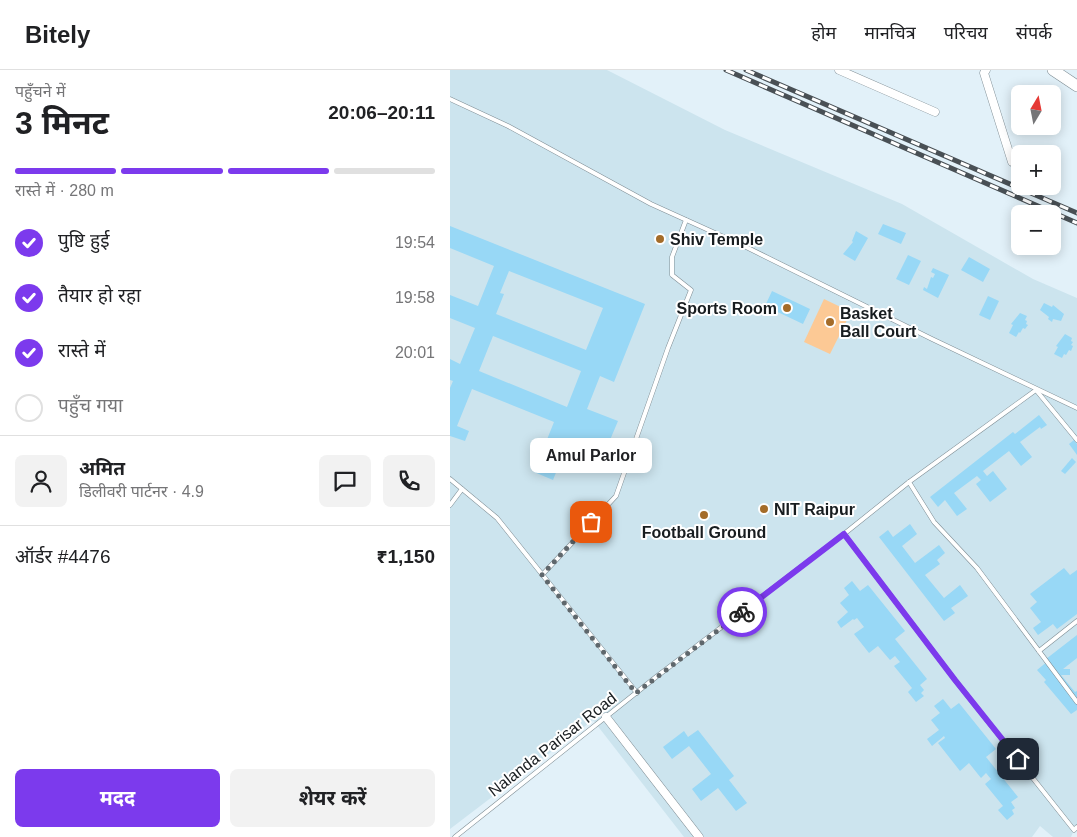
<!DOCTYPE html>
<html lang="hi">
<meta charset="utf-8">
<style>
body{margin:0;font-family:Arial,"Noto Sans Devanagari",sans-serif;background:#f2f2f2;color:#202124;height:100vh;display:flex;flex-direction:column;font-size:19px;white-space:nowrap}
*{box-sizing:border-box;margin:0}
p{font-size:16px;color:#757577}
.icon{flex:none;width:28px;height:28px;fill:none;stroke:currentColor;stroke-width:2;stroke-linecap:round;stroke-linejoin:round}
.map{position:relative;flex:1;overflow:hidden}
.side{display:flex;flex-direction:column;background:#fff;width:450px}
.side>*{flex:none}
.needle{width:32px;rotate:10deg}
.tools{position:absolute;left:561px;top:15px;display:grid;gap:10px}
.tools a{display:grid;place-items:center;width:50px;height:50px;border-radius:8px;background:#fff;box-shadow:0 2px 12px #0003;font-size:25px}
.pin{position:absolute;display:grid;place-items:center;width:42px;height:42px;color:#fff;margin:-21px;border-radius:10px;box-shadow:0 2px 8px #0006}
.courier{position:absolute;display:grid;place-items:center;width:50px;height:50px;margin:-25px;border:4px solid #7c3aed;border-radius:50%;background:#fff;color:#222;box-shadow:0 1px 6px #0007}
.bubble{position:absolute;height:35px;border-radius:8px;background:#fff;box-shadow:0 2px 12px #0003;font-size:16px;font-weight:700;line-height:35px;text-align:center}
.head em{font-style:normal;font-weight:700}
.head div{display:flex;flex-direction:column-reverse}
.head{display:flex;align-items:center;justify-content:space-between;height:85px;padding:0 15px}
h1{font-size:32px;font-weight:700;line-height:38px}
.bar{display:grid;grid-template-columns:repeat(4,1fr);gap:8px 5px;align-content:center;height:60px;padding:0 15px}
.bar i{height:6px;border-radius:4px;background:#e0e0e0}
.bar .selected{background:#7c3aed}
.bar p{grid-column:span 4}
.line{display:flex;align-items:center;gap:12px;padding:0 15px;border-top:1px solid #e0e0e0}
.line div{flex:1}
.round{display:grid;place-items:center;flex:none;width:52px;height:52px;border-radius:8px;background:#f2f2f2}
ol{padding:0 15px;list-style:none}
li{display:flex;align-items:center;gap:15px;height:55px}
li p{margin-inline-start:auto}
li .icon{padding:5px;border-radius:50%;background:#7c3aed;color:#fff;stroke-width:4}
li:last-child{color:#757577}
li i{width:28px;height:28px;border:2px solid #e0e0e0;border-radius:50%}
.action{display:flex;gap:10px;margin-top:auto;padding:10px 15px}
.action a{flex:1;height:58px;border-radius:8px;background:#7c3aed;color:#fff;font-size:20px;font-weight:700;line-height:58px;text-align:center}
.action a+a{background:#f2f2f2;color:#202124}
header{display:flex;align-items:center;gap:30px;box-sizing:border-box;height:70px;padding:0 25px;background:#fff;border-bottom:1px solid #e0e0e0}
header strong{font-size:24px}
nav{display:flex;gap:28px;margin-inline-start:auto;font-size:18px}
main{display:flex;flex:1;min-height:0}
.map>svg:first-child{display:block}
.built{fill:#cce4ee}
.green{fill:#fcc995}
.building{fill:#98d8f6;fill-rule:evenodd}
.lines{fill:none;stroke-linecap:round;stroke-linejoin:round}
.lane-casing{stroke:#7f8d94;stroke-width:5}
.street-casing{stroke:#7f8d94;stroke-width:9}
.secondary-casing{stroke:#7f8d94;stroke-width:12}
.lane{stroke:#fff;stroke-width:4}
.street{stroke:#fff;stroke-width:8}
.secondary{stroke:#fff;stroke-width:11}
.rail-casing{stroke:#495055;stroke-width:5}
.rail{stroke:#fff;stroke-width:3;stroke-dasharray:9;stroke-linecap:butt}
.done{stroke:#5f676c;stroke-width:5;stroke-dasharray:0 9}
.route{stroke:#7c3aed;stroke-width:6}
.poi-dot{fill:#a46c29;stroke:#fff;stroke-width:2}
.labels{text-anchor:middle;stroke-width:4;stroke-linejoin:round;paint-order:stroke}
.poi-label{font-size:16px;font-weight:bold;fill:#181d20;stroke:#fff;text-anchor:start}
.street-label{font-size:16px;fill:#181d20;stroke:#fff}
</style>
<header>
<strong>Bitely</strong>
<nav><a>होम</a><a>मानचित्र</a><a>परिचय</a><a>संपर्क</a></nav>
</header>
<main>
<section class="side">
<div class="head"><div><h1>3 मिनट</h1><p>पहुँचने में</p></div><em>20:06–20:11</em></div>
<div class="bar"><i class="selected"></i><i class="selected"></i><i class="selected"></i><i></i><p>रास्ते में · 280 m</p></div>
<ol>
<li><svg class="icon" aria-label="check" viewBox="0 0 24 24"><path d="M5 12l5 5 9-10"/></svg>पुष्टि हुई<p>19:54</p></li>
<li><svg class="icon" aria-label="check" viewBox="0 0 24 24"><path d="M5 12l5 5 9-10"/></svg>तैयार हो रहा<p>19:58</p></li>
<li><svg class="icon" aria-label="check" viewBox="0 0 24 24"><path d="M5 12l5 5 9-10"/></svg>रास्ते में<p>20:01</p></li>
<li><i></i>पहुँच गया</li>
</ol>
<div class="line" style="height:90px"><a class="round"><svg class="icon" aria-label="person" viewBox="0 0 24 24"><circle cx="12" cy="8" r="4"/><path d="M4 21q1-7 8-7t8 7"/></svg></a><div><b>अमित</b><p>डिलीवरी पार्टनर · 4.9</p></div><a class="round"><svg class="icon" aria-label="chat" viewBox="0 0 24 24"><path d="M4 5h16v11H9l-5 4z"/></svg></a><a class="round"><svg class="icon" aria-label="phone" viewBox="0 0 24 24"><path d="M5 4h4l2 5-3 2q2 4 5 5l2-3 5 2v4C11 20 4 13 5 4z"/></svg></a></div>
<div class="line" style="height:65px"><div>ऑर्डर #4476</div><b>₹1,150</b></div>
<div class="action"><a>मदद</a><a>शेयर करें</a></div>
</section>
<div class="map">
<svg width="627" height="767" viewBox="0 0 627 767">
<rect width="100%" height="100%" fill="#e2f1f9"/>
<path class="built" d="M0,0H157L275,60L452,134L583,209L627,228V760H624L621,767H603L590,756L582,767H234L143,650L0,759Z"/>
<path class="green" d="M374,229L401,242L380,284L354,272Z"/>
<g class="building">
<path d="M433,154L456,163L451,174L428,164Z"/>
<path d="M0,156L195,234L164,312L150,306L137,339L168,351L152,389L117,375L103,410L84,402L104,352L22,319L7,356L19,361L15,371L0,366V318L3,311L0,310V289L10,294L25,258L0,248V225L28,236L44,196L0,178ZM59,201L153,238L136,280L46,244L54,224L50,223ZM43,266L131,301L117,337L29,301Z"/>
<path d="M406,161L418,168L405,191L393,184L403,172L402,171Z"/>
<path d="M458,185L471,191L459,215L446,209Z"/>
<path d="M519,187L540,199L533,212L511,200Z"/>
<path d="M483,198L499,205L488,228L473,220L474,217L477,219L481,207L483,208L485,204L481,202Z"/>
<path d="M322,221L360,239L353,254L315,236Z"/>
<path d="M538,226L549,231L540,250L529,245Z"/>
<path d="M594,233L602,237L603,235L614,244L611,251L603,249L602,252L598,249L599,247L590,240Z"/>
<path d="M570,243L577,246L575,250L577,251L576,254L578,255L575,259L573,258L570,263L569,262L566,267L559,263L563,255L561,254Z"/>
<path d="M615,264L622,268L621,271L623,272L621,275L623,276L621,281L619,280L616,285L614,284L612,288L604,284L608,277L606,276Z"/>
<path d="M589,345L597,355L591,359L590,357L570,372L582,387L571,396L559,381L533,401L537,406L543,401L557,419L540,432L526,414L531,410L527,406L504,423L517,439L507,446L495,430L488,437L480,427L563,362L565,364Z"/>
<path d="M624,370L627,374V385L619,374Z"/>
<path d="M622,388L626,392L615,404L611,401Z"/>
<path d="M460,454L467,464L452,476L465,493L489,475L495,483L487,490L490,494L475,505L494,528L510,515L518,526L501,538L505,543L494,551L429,467L438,460L443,467Z"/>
<path d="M614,498L620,505L627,500V544L607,559L603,554L588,565L583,558L591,552L580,538L587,532L580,524Z"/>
<path d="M402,511L410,521L418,515L455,561L445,569L477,609L470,615L474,620L471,623L474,626L466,632L458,622L462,618L444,596L450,592L445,586L440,590L428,576L419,583L404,564L414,557L407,548L404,550L403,549L391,558L387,552L398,542L390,533L399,525L394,518Z"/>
<path d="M627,565V588L613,599H620V605H611L625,622L627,621V640L621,644L594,612L596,610L587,600L598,591L596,589Z"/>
<path d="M493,629L501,639L509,633L546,679L536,687L568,727L561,732L565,738L562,740L564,744L557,750L548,740L553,736L535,714L541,709L536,703L531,708L519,693L510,701L488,673L495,668L494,666L482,676L477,669L489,660L481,650L490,643L484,636Z"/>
<path d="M248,660L284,706L279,710L297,733L286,741L268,718L251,731L242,719L261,704L239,676L222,689L213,677L234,661L238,667Z"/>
</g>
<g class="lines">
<defs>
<g id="lane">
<path d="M0,29L58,56L201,134L296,177L482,269L627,338"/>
<path d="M0,409L47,448L187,623"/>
<path d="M459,412L484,452L527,498L627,632"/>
<path d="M0,435L12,419"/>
<path d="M394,464L459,412L586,320L627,370"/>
<path d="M92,505L166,426L218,278L241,220L222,205V187L236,150"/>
<path d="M589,581L627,551"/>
<path d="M5,767L206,607L394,464L505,610L624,760L627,757"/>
</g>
<g id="street">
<path d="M389,0L485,42"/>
<path d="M536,0L534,3L562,92"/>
<path d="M156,647L249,767"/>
</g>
<path id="secondary" d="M603,0L627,16"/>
</defs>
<use href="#lane" class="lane-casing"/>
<use href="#street" class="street-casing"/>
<use href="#secondary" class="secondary-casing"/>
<use href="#lane" class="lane"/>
<use href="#street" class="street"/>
<use href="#secondary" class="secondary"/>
<defs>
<g id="rail">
<path d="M276,0L627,153"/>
<path d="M296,0L627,143"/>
</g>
</defs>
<use href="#rail" class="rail-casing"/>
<use href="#rail" class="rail"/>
</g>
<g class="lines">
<path class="done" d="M141,452L92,505L186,623L292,542"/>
<path class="route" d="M292,542L394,464L505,610L568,689"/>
</g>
<g class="poi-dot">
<circle cx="210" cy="169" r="5"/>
<circle cx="337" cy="238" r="5"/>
<circle cx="380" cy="252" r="5"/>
<circle cx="314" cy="439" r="5"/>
<circle cx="254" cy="445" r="5"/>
</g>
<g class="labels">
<g class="poi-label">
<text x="220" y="175">Shiv Temple</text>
<text x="327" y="244" text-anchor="end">Sports Room</text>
<text x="390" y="249">Basket<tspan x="390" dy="18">Ball Court</tspan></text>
<text x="324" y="445">NIT Raipur</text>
<text x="254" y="468" text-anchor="middle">Football Ground</text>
</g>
<g class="street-label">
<text transform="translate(102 674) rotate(-38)" y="6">Nalanda Parisar Road</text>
</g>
</g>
</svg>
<div class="tools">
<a><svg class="needle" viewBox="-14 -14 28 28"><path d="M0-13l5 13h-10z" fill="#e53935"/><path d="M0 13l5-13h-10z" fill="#757577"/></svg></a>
<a>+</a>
<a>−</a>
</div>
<div class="pin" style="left:141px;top:452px;background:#ea580c"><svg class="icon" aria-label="bag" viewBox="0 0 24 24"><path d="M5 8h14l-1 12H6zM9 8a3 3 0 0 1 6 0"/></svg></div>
<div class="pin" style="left:568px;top:689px;background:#1f2937"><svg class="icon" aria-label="home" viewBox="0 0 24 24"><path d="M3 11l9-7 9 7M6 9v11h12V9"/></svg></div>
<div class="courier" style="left:292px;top:542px"><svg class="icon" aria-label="bike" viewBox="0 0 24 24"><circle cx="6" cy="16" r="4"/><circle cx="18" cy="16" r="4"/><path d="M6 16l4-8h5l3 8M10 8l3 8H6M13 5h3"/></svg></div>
<div class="bubble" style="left:80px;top:368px;width:122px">Amul Parlor</div>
</div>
</main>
